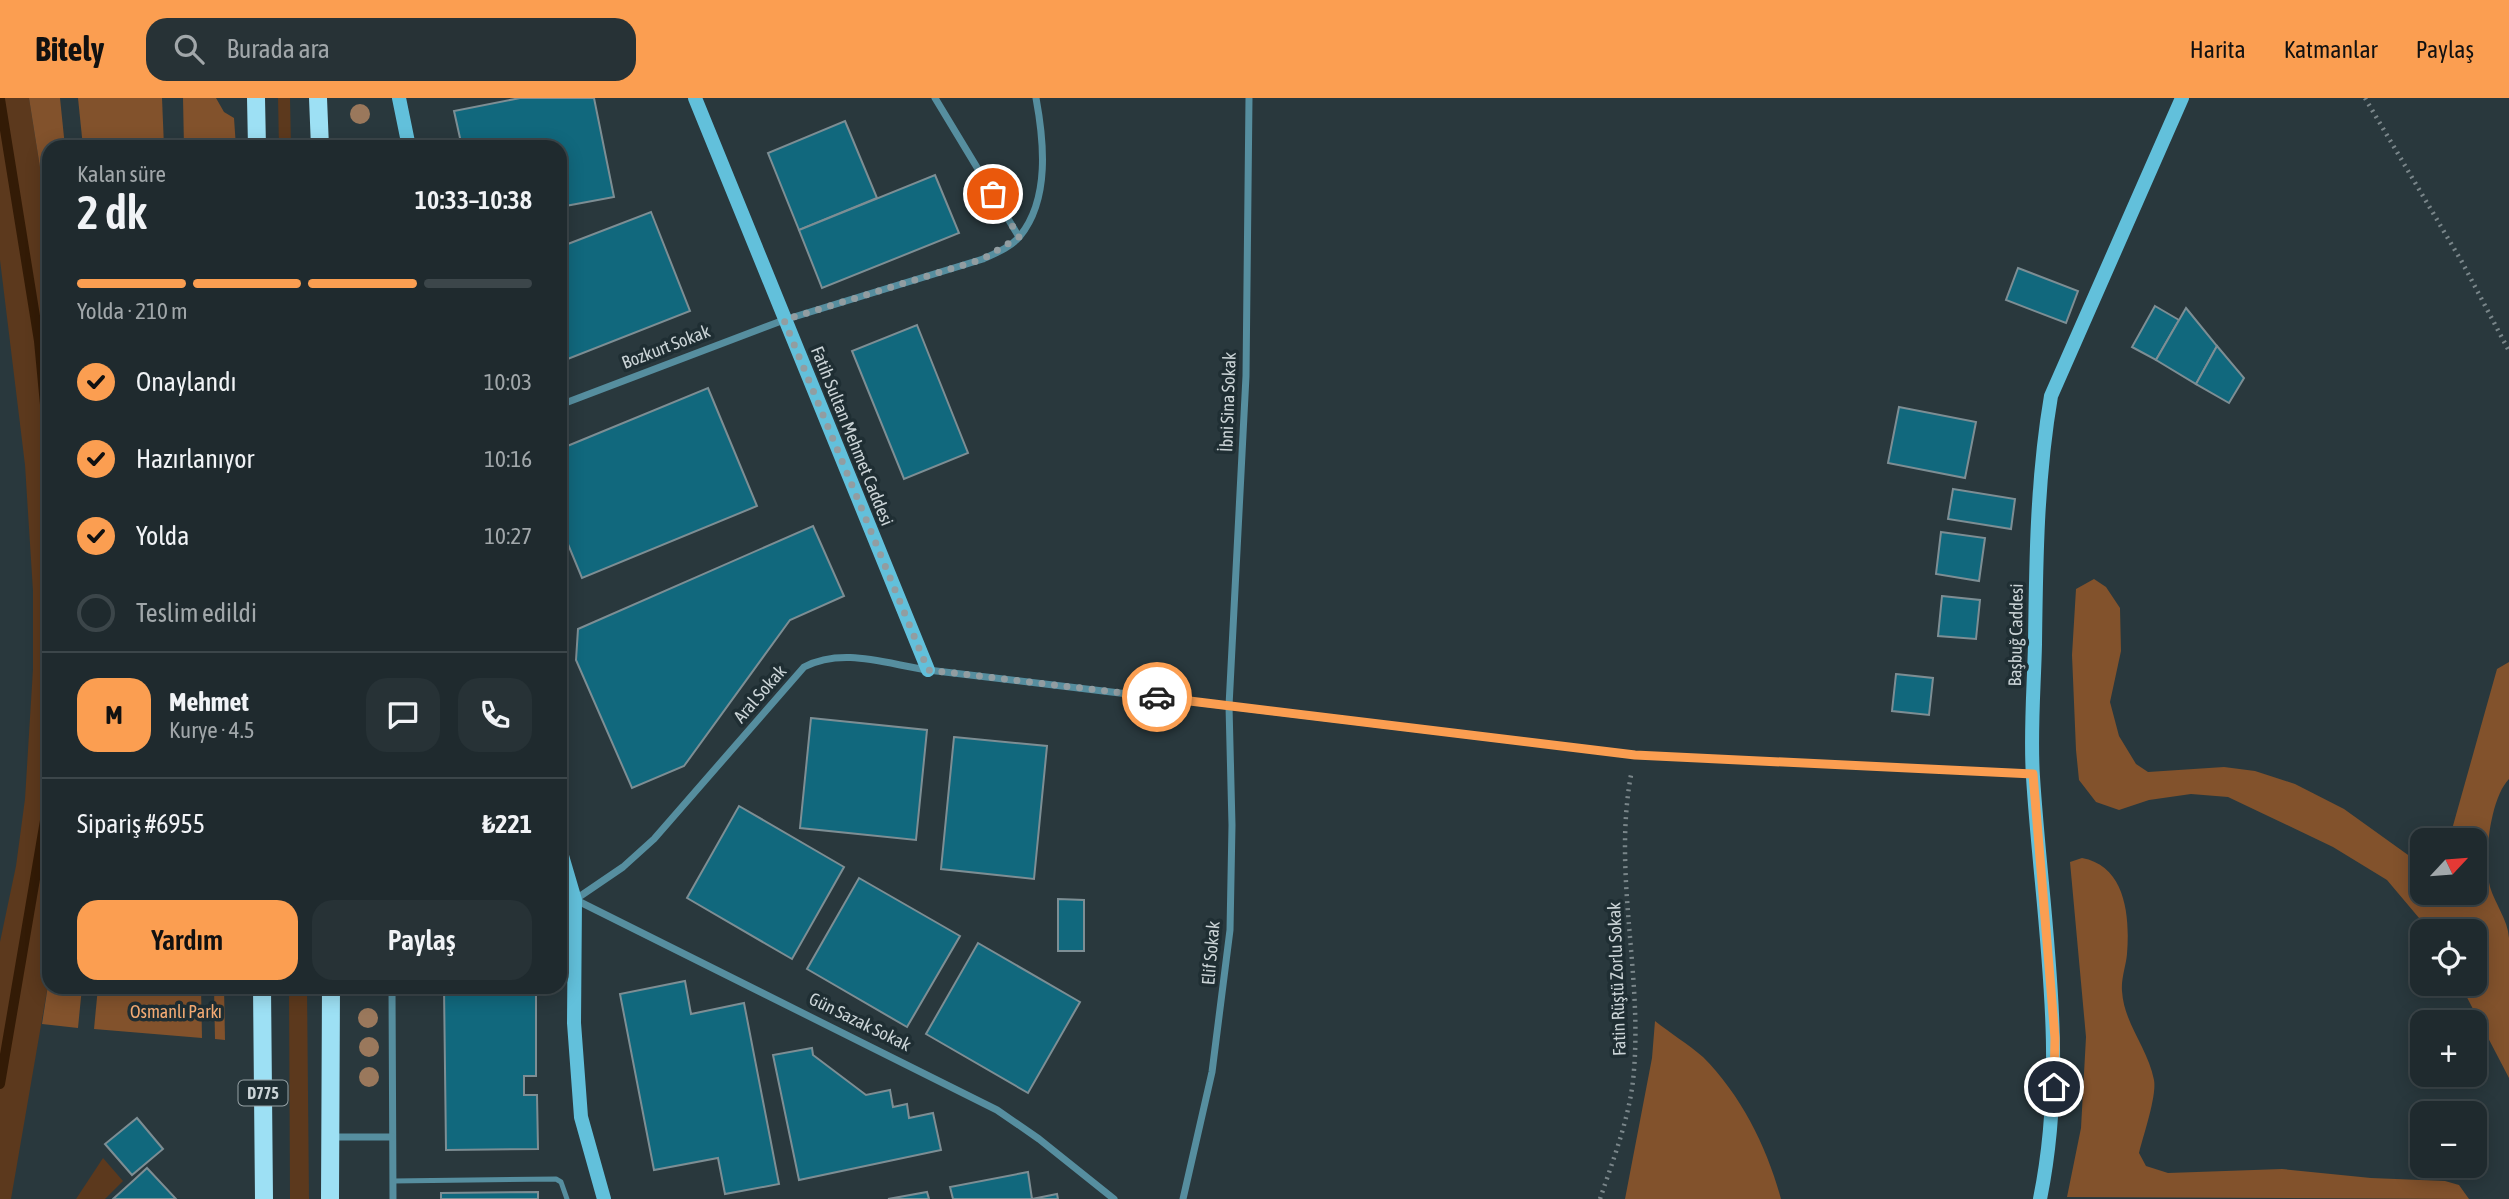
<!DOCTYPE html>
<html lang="tr">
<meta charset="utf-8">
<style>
body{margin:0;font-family:"Asap Condensed",sans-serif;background:#273236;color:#f1f3f6;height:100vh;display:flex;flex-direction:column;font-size:26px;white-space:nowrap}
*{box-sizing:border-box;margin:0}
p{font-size:23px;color:#a1a7aa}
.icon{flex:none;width:38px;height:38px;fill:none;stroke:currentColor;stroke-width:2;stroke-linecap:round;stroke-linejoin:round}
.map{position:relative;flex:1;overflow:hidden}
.side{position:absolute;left:42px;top:42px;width:525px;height:854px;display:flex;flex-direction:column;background:#1f2a2e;border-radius:21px;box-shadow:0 4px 18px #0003,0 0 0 2px #3c464a}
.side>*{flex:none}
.needle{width:46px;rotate:64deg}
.fabs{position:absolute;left:2410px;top:730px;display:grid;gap:14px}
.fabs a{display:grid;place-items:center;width:77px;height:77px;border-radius:14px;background:#1f2a2e;box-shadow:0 4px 18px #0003,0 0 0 2px #3c464a;font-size:35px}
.pin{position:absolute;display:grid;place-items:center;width:60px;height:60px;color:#fff;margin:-30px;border:4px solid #fff;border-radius:50%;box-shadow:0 2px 7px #0007}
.courier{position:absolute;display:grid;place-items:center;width:70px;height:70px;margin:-35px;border:5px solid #fb9e51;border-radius:50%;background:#fff;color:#222;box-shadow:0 2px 9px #0007}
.headline em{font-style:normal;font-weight:600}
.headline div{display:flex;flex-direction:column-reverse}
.headline{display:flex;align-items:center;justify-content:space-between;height:119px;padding:0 35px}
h1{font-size:46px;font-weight:600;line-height:52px}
.bar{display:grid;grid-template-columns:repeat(4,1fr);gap:10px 7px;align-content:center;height:84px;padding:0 35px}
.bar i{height:9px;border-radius:5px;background:#3c464a}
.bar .selected{background:#fb9e51}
.bar p{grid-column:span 4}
.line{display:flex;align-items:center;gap:18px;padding:0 35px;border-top:2px solid #3c464a}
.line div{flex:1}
.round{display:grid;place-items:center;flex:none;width:74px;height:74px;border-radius:21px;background:#273236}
ol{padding:0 35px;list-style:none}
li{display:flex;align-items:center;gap:21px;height:77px}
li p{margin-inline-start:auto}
li .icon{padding:7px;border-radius:50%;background:#fb9e51;color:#111;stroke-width:4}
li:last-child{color:#a1a7aa}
li i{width:38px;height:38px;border:4px solid #3c464a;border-radius:50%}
.button{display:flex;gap:14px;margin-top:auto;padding:14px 35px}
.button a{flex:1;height:80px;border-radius:21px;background:#fb9e51;color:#111;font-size:28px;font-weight:600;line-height:80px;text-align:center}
.button a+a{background:#273236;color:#f1f3f6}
header{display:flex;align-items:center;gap:42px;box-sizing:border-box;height:98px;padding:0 35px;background:#fb9e51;color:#111}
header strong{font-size:33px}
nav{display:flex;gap:38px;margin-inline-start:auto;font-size:24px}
.search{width:490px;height:63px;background:#273236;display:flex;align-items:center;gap:18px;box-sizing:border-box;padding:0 24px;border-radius:21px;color:#a1a7aa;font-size:26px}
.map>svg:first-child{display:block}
.green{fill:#5c391d}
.forest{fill:#82522c}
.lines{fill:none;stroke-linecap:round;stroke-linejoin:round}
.stream{stroke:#331b06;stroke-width:10}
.building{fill:#11687d;stroke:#7d8e94;stroke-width:2}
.path{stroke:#7a868a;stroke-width:4.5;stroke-dasharray:2 5;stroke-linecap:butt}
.lane{stroke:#568e9f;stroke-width:5}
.street{stroke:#568e9f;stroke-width:7}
.secondary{stroke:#62c0db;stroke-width:14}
.primary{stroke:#9de0f4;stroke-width:18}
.tree{fill:#9a785c}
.done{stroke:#929da1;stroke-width:7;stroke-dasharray:0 12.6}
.route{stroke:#fb9e51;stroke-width:9}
.labels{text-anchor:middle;stroke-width:7;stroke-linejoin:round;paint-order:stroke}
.shield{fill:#1f2e33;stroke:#97a2a6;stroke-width:2}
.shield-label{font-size:16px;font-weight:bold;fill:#cbd4d7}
.street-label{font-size:18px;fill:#cbd4d7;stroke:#1f2e33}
.park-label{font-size:18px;fill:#f6ad75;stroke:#1f2e33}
</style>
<header>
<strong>Bitely</strong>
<div class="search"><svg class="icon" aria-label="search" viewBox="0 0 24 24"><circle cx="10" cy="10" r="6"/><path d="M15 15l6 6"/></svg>Burada ara</div>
<nav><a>Harita</a><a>Katmanlar</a><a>Paylaş</a></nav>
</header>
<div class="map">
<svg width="2509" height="1101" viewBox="0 0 2509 1101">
<rect width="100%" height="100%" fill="#29383d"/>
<g class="green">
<path d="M0,0H29L49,126V881L11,1101H0V844L16,768L25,701L33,571V493L25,367L0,162Z"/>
<path d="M278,0H290L291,49H279Z"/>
<path d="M289,889H307L309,1101H290Z"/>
<path d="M103,1060L123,1083L105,1101H76Z"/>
</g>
<g class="forest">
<path d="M29,0H60L65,49H49V126Z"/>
<path d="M78,0H162L164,49H83Z"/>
<path d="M183,0H216L224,14L234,20L236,49H184Z"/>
<path d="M2094,481L2106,489L2120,510L2121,553L2110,604L2119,638L2136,666L2148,674L2224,669L2255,673L2295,686L2344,711L2422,767V794H2474V742H2449L2497,571L2509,564V681C2490,700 2483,763 2490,789C2495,806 2508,822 2509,840C2509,886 2509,934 2509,980L2460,886H2474V833H2430L2387,782L2333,749L2228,699L2191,696L2149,702L2119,712L2096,704L2079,682L2076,652L2072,557L2076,491Z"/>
<path d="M2082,760C2126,768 2130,819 2127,856C2126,868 2121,880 2122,893C2124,926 2148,950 2154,982C2157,998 2143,1038 2139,1055L2146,1068L2168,1075L2282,1071L2371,1080L2445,1083L2459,1087L2469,1101L2067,1099L2081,1030L2086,939L2070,764Z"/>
<path d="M49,881V889H82L78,930L42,926Z"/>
<path d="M98,889H201L202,940L94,931Z"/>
<path d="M214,889H224L225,942L215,941Z"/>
<path d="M1655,923C1670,935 1688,946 1703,959C1741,997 1767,1049 1781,1101H1625L1652,960Z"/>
</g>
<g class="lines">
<g class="stream">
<path d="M0,1L39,243L49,349"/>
<path d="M0,986L49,699"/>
</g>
</g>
<g class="building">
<path d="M520,0H594L614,99L560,109V49H462L454,13Z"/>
<path d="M845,23L877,100L799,132L768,55Z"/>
<path d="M935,77L959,135L822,190L799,132Z"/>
<path d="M651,114L690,213L560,264V149Z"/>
<path d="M2018,170L2078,193L2066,225L2006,202Z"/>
<path d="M2155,208L2179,222L2156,262L2132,249Z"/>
<path d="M2186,210L2217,248L2196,286L2156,262Z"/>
<path d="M917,227L968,355L904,381L852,253Z"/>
<path d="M2217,248L2244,280L2229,305L2196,286Z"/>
<path d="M708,290L757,408L582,480L560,427V351Z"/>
<path d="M1899,309L1976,324L1965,380L1888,365Z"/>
<path d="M1953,391L2015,401L2011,431L1948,421Z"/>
<path d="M813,428L844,498L790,522L684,668L632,690L576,562L578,531Z"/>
<path d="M1941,434L1985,440L1979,483L1936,476Z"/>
<path d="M1942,498L1980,502L1976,541L1938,538Z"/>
<path d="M1896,576L1933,580L1929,617L1892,613Z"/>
<path d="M811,620L927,632L916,742L800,730Z"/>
<path d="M954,639L1047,648L1034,781L941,771Z"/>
<path d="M739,708L844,769L792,861L687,800Z"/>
<path d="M859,780L960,838L907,929L807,871Z"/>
<path d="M1058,801L1084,802V853H1058Z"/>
<path d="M978,845L1080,904L1028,995L926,936Z"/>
<path d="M685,883L691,916L744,905L779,1086L725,1096L718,1060L654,1072L620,896Z"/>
<path d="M444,889H536V978H524V997H537L538,1051L446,1052Z"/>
<path d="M812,950L813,957L866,997L890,992L893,1009L907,1006L909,1020L933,1015L941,1052L799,1082L773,957Z"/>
<path d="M137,1020L163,1051L132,1077L105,1046Z"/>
<path d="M147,1070L176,1101H113L134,1082Z"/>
<path d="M1028,1074L1032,1101L1057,1096L1058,1101H953L950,1089Z"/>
<path d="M538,1094V1101H441V1095Z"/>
<path d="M927,1094L929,1101H888Z"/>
</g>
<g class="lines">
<g class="path">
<path d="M2365,0L2462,164L2509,253"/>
<path d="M1600,1101C1614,1059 1631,1016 1634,972C1642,873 1613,775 1631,677"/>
</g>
<path class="lane" d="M393,1083L556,1081L561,1084L567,1101"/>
<g class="street">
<path d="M935,0L1019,139"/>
<path d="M560,307L784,222L983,161C996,155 1011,149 1020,138C1050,101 1044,43 1036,0"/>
<path d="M576,801L623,769L654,741L804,569C843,549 886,566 928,572L1635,657L2033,676"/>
<path d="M576,802L997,1012L1039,1041L1114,1101"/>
<path d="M392,889L393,1101"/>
<path d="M331,1039H392"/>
<path d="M1183,1101L1212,974L1230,832L1232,727L1229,608L1246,278L1249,0"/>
</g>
<g class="secondary">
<path d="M399,0L409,49"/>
<path d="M695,0L928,572"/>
<path d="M560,751L575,802L574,925L581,1019L604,1101"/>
<path d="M2040,1101C2069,959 2042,821 2033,679C2030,635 2034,590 2035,546C2036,462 2037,380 2051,298L2182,0"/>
</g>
<g class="primary">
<path d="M256,0L257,49"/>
<path d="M318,0L320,49"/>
<path d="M262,889L264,1101"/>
<path d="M330,1101L331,889"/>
</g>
</g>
<g class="tree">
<circle cx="360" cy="16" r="10"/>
<circle cx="368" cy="920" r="10"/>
<circle cx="369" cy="949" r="10"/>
<circle cx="369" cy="979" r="10"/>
</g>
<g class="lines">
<path class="done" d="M993,96L1019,139L983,161L784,222L928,572L1157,599"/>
<path class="route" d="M1157,599L1635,657L2033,676L2055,940L2054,989"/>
</g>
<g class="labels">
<rect class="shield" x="238.5" y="982.5" width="49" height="25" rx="5"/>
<g class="shield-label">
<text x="263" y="1001">D775</text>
</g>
<g class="street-label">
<text transform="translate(666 249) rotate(-21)" y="6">Bozkurt Sokak</text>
<text transform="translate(1228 304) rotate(-88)" y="6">İbni Sina Sokak</text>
<text transform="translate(852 338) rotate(68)" y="6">Fatih Sultan Mehmet Caddesi</text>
<text transform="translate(2016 537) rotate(-89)" y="6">Başbuğ Caddesi</text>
<text transform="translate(760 596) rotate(-49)" y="6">Aral Sokak</text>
<text transform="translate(1211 855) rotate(-85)" y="6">Elif Sokak</text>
<text transform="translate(1617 881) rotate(-92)" y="6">Fatin Rüştü Zorlu Sokak</text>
<text transform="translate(860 924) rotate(26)" y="6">Gün Sazak Sokak</text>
</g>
<g class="park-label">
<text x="176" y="920">Osmanlı Parkı</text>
</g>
</g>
</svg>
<div class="fabs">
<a><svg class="needle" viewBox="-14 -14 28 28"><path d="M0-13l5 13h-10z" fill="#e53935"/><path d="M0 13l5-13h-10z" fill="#a1a7aa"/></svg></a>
<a><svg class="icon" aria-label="locate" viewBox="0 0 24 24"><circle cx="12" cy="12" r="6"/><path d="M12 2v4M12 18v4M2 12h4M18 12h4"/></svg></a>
<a>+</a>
<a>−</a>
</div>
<div class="pin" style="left:993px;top:96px;background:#ea580c"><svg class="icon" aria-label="bag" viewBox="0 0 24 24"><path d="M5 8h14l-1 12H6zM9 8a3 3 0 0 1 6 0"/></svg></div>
<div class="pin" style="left:2054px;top:989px;background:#1f2937"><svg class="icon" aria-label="home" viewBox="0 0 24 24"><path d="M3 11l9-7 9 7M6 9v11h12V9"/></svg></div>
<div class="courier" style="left:1157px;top:599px"><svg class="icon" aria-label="car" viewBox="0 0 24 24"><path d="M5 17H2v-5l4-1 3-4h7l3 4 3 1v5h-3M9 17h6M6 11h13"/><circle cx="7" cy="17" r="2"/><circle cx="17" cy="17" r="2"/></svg></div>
<section class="side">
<div class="headline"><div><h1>2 dk</h1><p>Kalan süre</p></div><em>10:33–10:38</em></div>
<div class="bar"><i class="selected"></i><i class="selected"></i><i class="selected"></i><i></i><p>Yolda · 210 m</p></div>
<ol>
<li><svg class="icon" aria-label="check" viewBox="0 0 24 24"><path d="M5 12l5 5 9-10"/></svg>Onaylandı<p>10:03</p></li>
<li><svg class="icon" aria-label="check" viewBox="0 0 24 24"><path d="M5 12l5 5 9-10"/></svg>Hazırlanıyor<p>10:16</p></li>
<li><svg class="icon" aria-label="check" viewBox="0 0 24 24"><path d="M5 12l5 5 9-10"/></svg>Yolda<p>10:27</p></li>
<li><i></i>Teslim edildi</li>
</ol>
<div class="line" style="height:126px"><b class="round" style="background:#fb9e51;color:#111">M</b><div><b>Mehmet</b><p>Kurye · 4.5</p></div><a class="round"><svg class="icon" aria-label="chat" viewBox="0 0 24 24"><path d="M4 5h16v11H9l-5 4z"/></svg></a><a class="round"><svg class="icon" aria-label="phone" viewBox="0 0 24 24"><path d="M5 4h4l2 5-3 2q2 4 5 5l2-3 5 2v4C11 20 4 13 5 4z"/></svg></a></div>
<div class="line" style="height:91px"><div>Sipariş #6955</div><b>₺221</b></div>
<div class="button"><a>Yardım</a><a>Paylaş</a></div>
</section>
</div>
